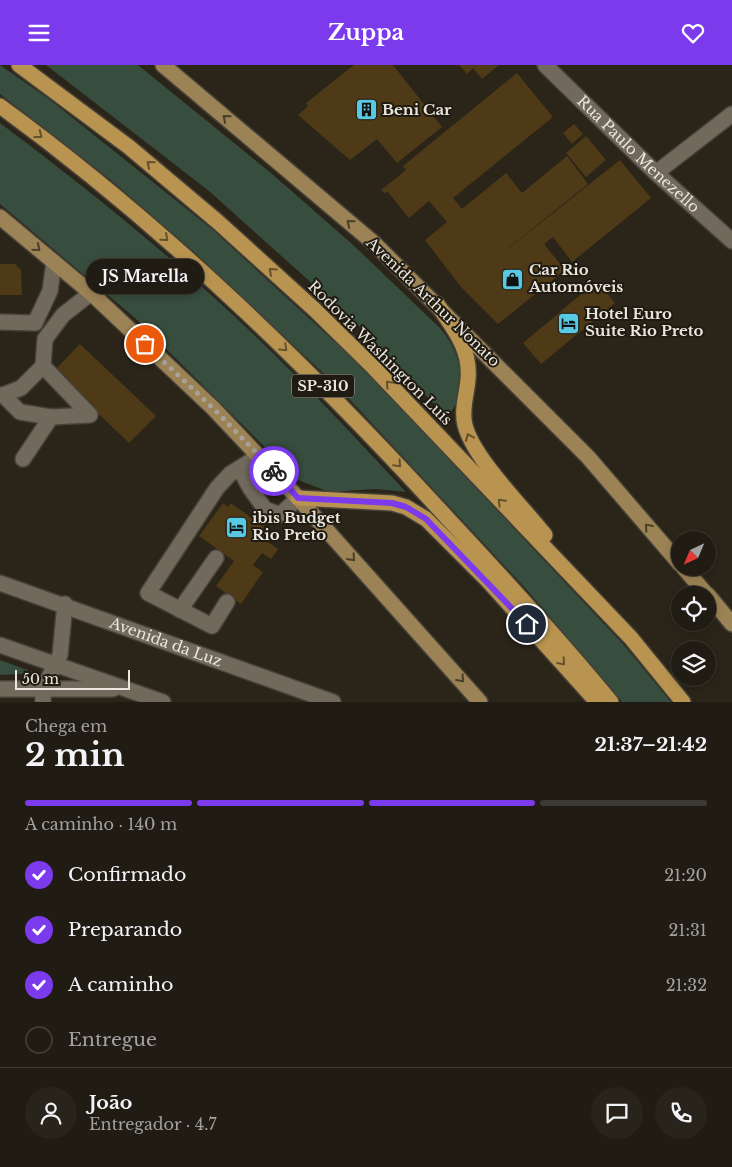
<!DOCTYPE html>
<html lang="pt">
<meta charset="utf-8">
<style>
body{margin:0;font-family:"Libre Baskerville",serif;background:#28241c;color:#f1f3f6;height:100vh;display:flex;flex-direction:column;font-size:19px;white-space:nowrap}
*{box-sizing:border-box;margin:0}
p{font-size:16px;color:#a2a1a0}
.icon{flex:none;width:28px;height:28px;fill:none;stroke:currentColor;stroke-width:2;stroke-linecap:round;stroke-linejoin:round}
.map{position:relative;height:637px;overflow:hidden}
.sheet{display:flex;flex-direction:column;background:#201b13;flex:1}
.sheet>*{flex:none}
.needle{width:32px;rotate:224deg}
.fabs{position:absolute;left:671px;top:466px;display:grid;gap:10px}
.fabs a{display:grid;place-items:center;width:45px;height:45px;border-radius:50%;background:#201b13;box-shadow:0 2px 8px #0003,0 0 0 1px #3d3933;font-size:25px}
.scale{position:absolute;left:15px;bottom:12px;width:115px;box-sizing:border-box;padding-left:5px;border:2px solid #eae6df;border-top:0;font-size:14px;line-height:18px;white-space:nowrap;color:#eae6df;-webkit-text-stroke:4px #201b10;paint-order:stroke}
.pin{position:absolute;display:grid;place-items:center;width:42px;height:42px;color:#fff;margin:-21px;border:2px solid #fff;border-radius:50%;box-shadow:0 1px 5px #0007}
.courier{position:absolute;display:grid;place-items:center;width:50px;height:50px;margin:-25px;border:4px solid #7c3aed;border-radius:50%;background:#fff;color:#222;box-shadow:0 1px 6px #0007}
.bubble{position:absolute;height:35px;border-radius:18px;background:#201b13;box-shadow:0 2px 8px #0003,0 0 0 1px #3d3933;font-size:16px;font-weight:800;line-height:35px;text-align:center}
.head em{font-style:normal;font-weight:800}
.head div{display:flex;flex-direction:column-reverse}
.head{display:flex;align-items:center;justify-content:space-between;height:85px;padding:0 25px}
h1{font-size:32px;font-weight:800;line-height:38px}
.bar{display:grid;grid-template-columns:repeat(4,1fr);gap:8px 5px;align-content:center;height:60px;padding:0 25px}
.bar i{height:6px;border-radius:4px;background:#3d3933}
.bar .active{background:#7c3aed}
.bar p{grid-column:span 4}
.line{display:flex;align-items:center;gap:12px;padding:0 25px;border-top:1px solid #3d3933}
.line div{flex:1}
.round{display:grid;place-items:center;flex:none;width:52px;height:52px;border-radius:26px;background:#28241c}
ol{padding:0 25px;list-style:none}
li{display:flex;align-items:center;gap:15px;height:55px}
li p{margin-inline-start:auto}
li .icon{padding:5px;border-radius:50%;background:#7c3aed;color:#fff;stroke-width:4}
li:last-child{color:#a2a1a0}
li i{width:28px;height:28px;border:2px solid #3d3933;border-radius:50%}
header{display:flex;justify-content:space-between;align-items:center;height:65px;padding:0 25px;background:#7c3aed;color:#fff;font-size:22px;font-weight:800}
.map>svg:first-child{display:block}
.green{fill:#374d3d}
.building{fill:#4e3a17}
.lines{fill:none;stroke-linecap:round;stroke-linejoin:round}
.minor-casing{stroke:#464139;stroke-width:18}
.major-casing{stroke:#464139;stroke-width:18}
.highway-casing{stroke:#464139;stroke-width:18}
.minor{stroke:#70695c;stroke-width:15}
.major{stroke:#9c8355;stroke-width:15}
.highway{stroke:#b99450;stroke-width:15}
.oneway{stroke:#4b3f28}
.oneway2{stroke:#65512d}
.done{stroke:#a7a29a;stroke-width:5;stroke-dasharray:0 9}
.route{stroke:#7c3aed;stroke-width:6}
.labels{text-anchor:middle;stroke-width:4;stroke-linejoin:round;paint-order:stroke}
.shield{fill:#201b10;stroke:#ada9a1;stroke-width:1}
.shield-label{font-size:14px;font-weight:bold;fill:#eae6df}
.poi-label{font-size:15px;font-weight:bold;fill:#eae6df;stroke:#201b10;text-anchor:start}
.street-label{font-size:15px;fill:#eae6df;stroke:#201b10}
</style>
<header><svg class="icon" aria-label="menu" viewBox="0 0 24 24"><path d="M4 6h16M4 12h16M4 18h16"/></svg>Zuppa<svg class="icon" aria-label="heart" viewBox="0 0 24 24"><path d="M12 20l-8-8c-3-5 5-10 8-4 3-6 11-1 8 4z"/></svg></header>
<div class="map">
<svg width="732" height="637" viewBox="0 0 732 637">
<rect width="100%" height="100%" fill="#2a2419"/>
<g class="green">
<path d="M0,0L49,34L213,165L361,301L623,579L671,637H622L527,525L339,323L193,186L112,116L0,29Z"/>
<path d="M46,0H138L271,108L351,178L440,263C460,287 470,318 451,347L444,349L355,257L209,126Z"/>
<path d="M0,58C76,115 150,174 220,238C285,297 346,362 406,427L376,424L329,427L298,415L135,253L0,139Z"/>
<path d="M0,595L36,608L0,610Z"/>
</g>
<g class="building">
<path d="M354,0H393L442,62L397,98L377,74L350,95L298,50L308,41L306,38Z"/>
<path d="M459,0H499L482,14L473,3L467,9Z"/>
<path d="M517,8L553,52L453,133L462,144L506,108L522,128L567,91L588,119L476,209L620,95L651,133L572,197L553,172L544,179L565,205L498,259L461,222L425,175L447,157L429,136L409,153L388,127L384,128L381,125L406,105L403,101Z"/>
<path d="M574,59L583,69L572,79L563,68Z"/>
<path d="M586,71L606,95L586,112L566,88Z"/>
<path d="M0,199H15L21,205L22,230H0Z"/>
<path d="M597,216L615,238L541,299L523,278Z"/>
<path d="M80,279L156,351L129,378L54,306Z"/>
<path d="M223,438L228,442L231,438L271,467L265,475L278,484L271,494L262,488L253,500L263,507L241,539L216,521L234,496L199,471Z"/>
</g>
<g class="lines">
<defs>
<g id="minor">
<path id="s1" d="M545,0L656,108L732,176"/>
<path d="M656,108L732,49"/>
<path d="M0,257L35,258L50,226L54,197"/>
<path d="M0,330H3L20,347L51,352L90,350L43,301L45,274L63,250L91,228"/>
<path d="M3,330L21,323L43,301"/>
<path d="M23,394L51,352"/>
<path d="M249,397L243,401L244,412L250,423L265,444L280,450L298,433"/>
<path id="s2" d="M0,518L333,637"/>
<path d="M227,537L212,561L148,528L217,423L230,409L243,401"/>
<path d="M180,545L216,493"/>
<path d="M0,580L163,637"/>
<path d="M0,624H113"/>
<path d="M43,637V624L60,590L65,539"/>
</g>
<g id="major">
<path d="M163,0L375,179L588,392L680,499"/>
<path d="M0,152L91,228L213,343L298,433L480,637"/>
<path d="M683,502L707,530"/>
<path d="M708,530L732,559"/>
</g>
<g id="highway">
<path d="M19,0L129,82L218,157L315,245L374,303L631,573L683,637"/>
<path d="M0,41C166,162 313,306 451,457C506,516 560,575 611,637"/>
<path d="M437,239C453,263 471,284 468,314C467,329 461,345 465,360C473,393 523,442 545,470"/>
<path d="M298,433L392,438L406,442L426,454L489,517L597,637"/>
</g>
</defs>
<use href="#minor" class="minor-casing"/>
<use href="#major" class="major-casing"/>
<use href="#highway" class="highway-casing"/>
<use href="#minor" class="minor"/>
<use href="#major" class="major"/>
<use href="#highway" class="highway"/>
</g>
<defs><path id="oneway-chevron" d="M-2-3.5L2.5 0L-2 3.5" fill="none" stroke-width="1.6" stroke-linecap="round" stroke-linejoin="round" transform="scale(1.25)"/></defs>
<g class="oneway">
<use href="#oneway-chevron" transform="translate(226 53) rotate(-140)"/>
<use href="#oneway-chevron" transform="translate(350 158) rotate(-140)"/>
<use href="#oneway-chevron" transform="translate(37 183) rotate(40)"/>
<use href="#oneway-chevron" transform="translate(648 462) rotate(-131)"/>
<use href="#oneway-chevron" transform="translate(352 493) rotate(48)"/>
<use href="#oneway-chevron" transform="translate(461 614) rotate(48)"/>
</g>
<g class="oneway2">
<use href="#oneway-chevron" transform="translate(39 70) rotate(38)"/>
<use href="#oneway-chevron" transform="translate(150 99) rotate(-140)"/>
<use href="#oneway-chevron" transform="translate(165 173) rotate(41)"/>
<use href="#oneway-chevron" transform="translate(272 206) rotate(-138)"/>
<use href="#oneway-chevron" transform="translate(284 283) rotate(44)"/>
<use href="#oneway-chevron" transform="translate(389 319) rotate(-133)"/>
<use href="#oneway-chevron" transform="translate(469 372) rotate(-113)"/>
<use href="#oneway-chevron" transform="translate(398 399) rotate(47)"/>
<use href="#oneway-chevron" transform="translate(501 437) rotate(-134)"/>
<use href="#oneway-chevron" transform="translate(562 597) rotate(49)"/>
</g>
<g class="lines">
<path class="done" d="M145,279L213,343L274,406"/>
<path class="route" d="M274,406L298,433L392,438L406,442L426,454L527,559"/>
</g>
<defs>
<symbol id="building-square" viewBox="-11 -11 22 22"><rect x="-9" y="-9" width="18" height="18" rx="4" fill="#57c9e2" stroke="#201b10"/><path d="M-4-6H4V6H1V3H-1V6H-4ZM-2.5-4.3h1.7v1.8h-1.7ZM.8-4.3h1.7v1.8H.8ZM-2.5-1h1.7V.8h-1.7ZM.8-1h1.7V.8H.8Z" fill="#111"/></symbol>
<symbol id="shop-square" viewBox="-11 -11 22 22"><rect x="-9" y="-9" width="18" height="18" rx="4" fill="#57c9e2" stroke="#201b10"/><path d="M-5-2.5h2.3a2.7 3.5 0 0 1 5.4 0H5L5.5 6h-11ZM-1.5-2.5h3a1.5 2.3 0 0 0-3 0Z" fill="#111"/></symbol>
<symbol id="hotel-square" viewBox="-11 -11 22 22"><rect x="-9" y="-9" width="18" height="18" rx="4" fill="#57c9e2" stroke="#201b10"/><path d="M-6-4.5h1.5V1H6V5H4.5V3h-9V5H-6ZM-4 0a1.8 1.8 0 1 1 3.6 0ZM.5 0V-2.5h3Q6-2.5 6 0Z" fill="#111"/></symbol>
</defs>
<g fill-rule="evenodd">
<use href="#building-square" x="354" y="32" width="25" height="25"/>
<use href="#shop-square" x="500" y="202" width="25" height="25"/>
<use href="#hotel-square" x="556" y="246" width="25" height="25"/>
<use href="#hotel-square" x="224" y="450" width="25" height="25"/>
</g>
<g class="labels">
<rect class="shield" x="292" y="309.5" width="62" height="23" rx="4"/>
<g class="shield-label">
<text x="323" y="326">SP-310</text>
</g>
<g class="poi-label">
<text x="382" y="50">Beni Car</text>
<text x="529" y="210">Car Rio<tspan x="529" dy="17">Automóveis</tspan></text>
<text x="585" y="254">Hotel Euro<tspan x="585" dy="17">Suite Rio Preto</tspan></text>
<text x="252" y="458">ibis Budget<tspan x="252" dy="17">Rio Preto</tspan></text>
</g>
<g class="street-label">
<text dy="5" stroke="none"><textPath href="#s1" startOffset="129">Rua Paulo Menezello</textPath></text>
<text transform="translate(433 237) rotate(44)" y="5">Avenida Arthur Nonato</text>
<text transform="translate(380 288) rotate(45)" y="5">Rodovia Washington Luís</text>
<text dy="5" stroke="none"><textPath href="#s2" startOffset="176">Avenida da Luz</textPath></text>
</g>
</g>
</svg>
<div class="fabs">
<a><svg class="needle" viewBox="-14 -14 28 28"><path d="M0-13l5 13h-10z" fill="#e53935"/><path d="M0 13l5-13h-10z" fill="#a2a1a0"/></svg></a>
<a><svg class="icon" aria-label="locate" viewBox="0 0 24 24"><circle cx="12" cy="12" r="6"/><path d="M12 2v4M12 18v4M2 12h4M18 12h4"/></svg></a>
<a><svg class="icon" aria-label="layers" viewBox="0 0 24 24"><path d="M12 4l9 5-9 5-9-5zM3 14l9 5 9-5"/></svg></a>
</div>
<div class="scale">50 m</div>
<div class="pin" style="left:145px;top:279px;background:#ea580c"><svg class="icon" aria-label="bag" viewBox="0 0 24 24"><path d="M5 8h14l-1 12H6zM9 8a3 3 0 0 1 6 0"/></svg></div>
<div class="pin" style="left:527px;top:559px;background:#1f2937"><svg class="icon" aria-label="home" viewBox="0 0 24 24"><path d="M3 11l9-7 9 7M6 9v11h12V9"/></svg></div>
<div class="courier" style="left:274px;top:406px"><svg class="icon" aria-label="bike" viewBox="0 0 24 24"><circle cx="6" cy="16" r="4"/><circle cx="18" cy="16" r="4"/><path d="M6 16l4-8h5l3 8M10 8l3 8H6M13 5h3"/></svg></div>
<div class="bubble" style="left:86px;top:194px;width:118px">JS Marella</div>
</div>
<section class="sheet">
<div class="head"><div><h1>2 min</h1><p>Chega em</p></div><em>21:37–21:42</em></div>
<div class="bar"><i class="active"></i><i class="active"></i><i class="active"></i><i></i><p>A caminho · 140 m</p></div>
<ol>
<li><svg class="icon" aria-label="check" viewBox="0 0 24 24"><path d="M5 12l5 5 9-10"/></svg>Confirmado<p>21:20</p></li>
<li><svg class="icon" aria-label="check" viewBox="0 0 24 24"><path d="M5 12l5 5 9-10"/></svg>Preparando<p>21:31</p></li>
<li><svg class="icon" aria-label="check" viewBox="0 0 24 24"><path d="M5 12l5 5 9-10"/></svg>A caminho<p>21:32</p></li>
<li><i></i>Entregue</li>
</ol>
<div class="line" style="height:90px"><a class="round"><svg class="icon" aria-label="person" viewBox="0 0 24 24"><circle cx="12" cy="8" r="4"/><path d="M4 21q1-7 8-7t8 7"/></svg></a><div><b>João</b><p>Entregador · 4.7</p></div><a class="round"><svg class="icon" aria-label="chat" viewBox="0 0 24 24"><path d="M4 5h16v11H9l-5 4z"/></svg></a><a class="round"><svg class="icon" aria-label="phone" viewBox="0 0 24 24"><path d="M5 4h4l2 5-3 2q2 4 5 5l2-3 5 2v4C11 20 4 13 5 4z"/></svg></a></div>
</section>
